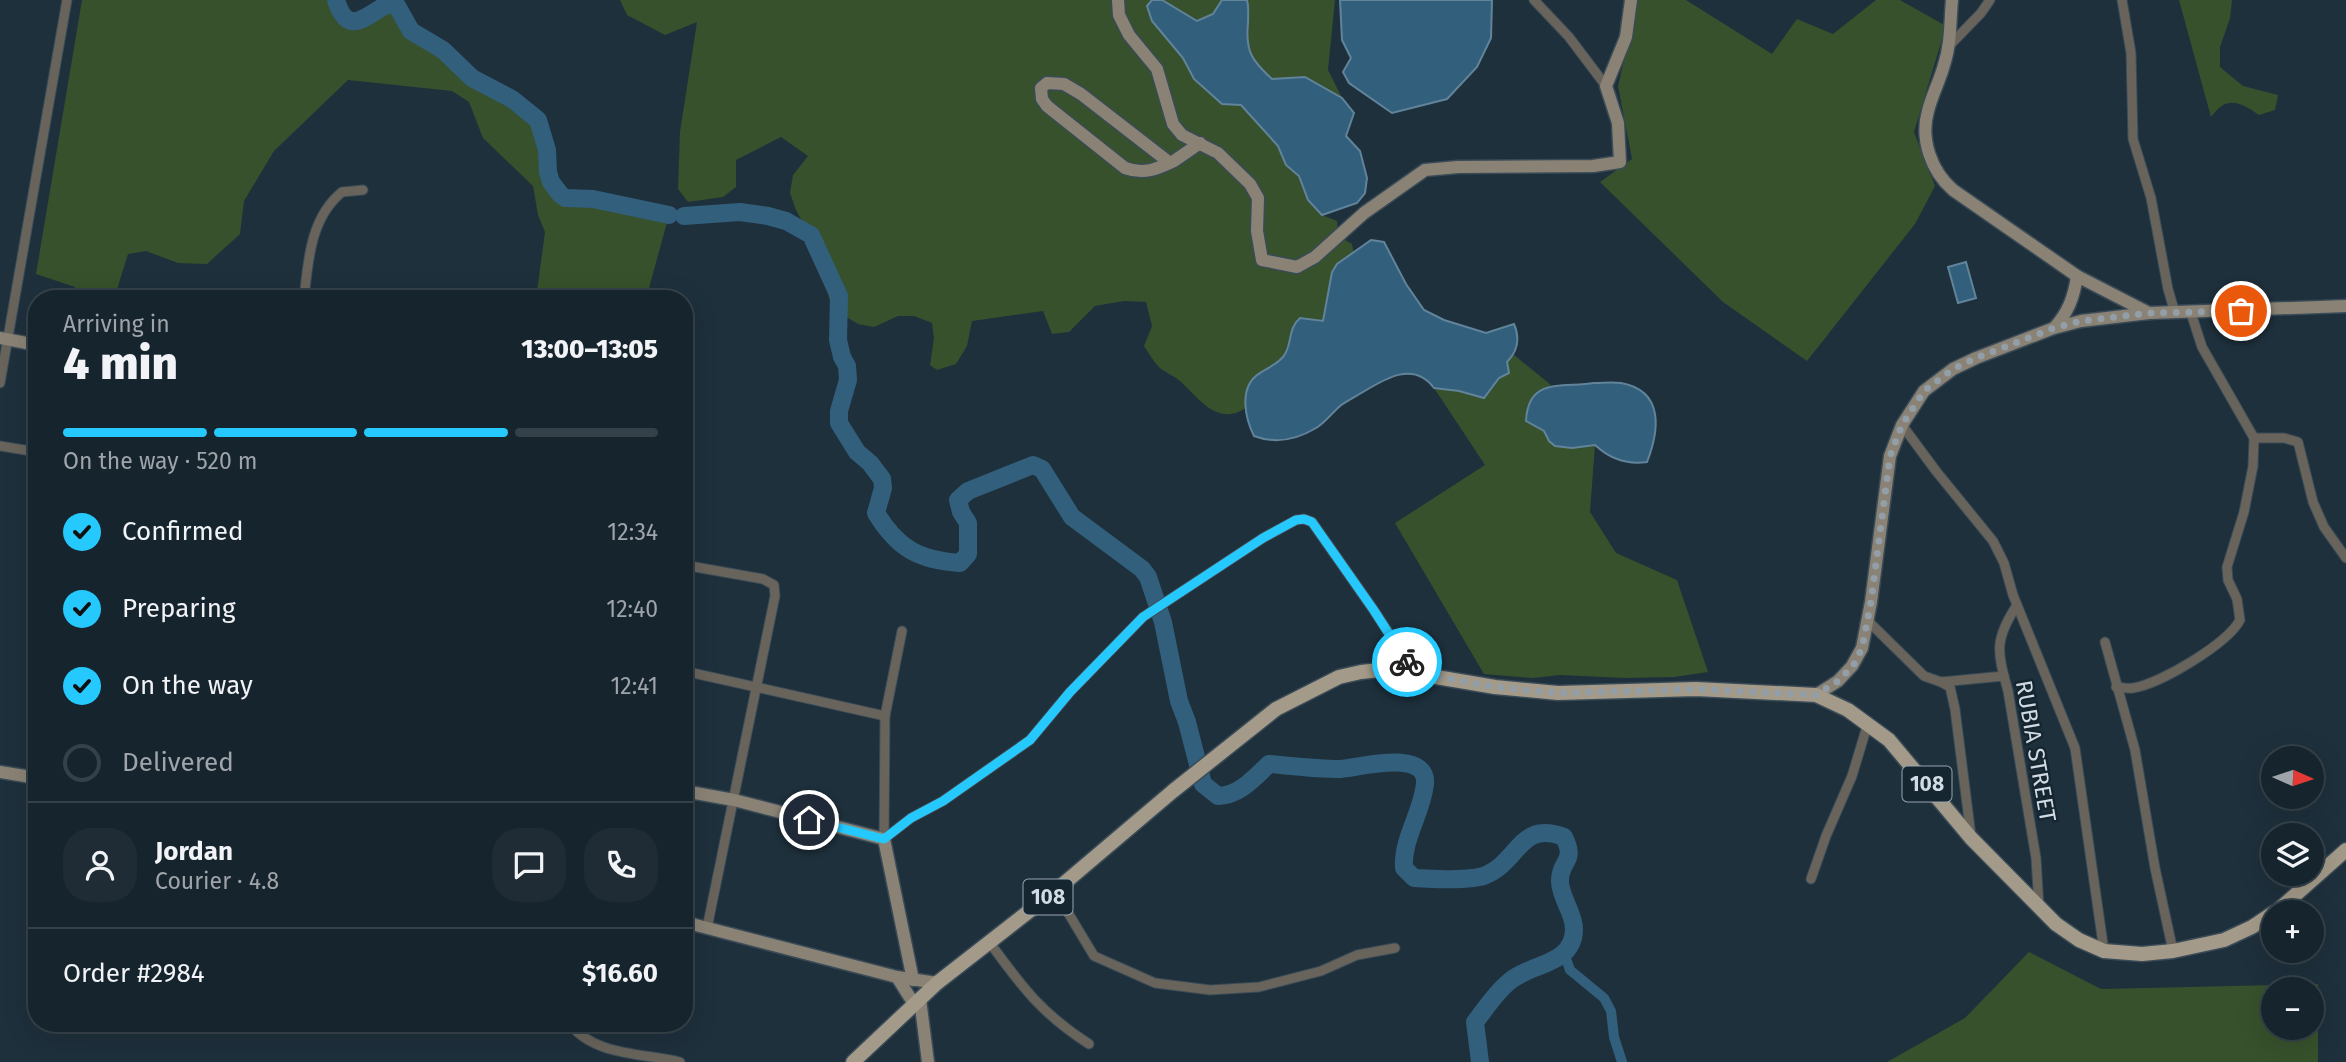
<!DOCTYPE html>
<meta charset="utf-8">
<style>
body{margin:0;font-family:"Fira Sans",sans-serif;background:#1f2c35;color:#f1f3f6;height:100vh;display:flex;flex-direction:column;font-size:26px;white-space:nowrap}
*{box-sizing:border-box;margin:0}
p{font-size:23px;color:#9ea4aa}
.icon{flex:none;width:38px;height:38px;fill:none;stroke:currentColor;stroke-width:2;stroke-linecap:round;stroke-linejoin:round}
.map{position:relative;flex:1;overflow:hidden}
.drawer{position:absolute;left:28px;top:290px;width:665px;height:742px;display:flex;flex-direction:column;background:#16242d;border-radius:28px;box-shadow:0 7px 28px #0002,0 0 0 2px #354149}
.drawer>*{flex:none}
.needle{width:46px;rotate:93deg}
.buttons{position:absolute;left:2261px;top:746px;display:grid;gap:14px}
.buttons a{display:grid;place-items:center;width:63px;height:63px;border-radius:50%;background:#16242d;box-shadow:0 7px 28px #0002,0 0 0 2px #354149;font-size:35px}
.pin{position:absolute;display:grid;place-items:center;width:60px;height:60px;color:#fff;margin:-30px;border:4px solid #fff;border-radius:50%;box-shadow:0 2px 7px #0007}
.courier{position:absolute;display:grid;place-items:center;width:70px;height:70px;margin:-35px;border:5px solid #26c9fe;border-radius:50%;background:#fff;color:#222;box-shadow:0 2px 9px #0007}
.head em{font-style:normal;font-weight:800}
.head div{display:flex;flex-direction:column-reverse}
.head{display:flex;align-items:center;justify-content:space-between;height:119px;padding:0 35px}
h1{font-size:46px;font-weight:800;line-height:52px}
.bar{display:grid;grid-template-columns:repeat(4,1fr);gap:10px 7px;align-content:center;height:84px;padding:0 35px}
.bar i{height:9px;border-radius:5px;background:#354149}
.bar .on{background:#26c9fe}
.bar p{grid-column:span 4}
.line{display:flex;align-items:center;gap:18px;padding:0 35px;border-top:2px solid #354149}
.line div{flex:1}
.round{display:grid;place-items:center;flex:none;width:74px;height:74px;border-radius:28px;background:#1f2c35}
ol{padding:0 35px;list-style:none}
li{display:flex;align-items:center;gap:21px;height:77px}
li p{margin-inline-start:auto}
li .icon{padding:7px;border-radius:50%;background:#26c9fe;color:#111;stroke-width:4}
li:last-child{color:#9ea4aa}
li i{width:38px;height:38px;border:4px solid #354149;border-radius:50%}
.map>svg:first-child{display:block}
.green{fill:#37512c;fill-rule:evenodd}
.water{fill:#325f7c;stroke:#61849b;stroke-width:2}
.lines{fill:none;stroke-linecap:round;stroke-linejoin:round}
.canal{stroke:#325f7c;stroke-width:10}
.river{stroke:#325f7c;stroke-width:18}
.street-casing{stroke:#3a4b57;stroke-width:11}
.secondary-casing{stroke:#3a4b57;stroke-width:15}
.primary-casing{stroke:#3a4b57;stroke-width:17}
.street{stroke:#68645c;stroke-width:9}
.secondary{stroke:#8a8375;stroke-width:12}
.primary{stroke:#a39a89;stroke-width:14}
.done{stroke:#929fa9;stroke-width:7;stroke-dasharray:0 12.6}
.route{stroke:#26c9fe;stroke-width:9}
.labels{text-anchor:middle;stroke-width:5;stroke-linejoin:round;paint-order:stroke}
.shield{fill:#152631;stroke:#98a5ae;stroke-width:2}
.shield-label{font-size:21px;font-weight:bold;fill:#d0dbe3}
.street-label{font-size:23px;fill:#d0dbe3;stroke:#152631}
</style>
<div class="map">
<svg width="2346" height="1062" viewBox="0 0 2346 1062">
<rect width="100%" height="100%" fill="#1e303c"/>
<g class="green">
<path d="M82,0H336C348,38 365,16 388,4L397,6L411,31L443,50L456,65L473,79L512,99L538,120L547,152L548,172L551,182L560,194L593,199L669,215L646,299H536L545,232L538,215L533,186L483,138L469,102L452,91L348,80L274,151L244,201L240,234L207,264L178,263L146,251L128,254L114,299H76L75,287L36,274Z"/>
<path d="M620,0H1152L1147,6L1152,21L1183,58L1194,79L1222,104H1240L1278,146L1286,165L1299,176L1308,200L1322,215L1337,221L1338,236L1352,244L1354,254L1337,264L1332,272L1323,321L1309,319L1287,346L1284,356L1255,376L1247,388L1246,408C1217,427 1199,398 1180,381C1174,376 1167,373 1161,369C1154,363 1149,353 1144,346L1152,326L1146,302L1124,301L1095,306L1069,332L1052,334L1043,311L972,321L967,346L956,364L937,370L930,365L934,338L932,323L914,316H898L874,327L858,324L843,315L829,299L824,261L796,210L790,193L793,175L808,156L781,137L736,160V187L723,197L688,202L678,189L680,132L697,22L665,35L627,15Z"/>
<path d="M1162,0H1222L1213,14L1197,21Z"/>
<path d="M1247,0H1335L1328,70L1342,98C1320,85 1297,77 1272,79C1252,60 1245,52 1248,23C1248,15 1249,8 1247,0Z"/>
<path d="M1638,0H1686L1772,54L1797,19L1833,34L1876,0H1900L1946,26L1914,132L1935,186L1915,224L1807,361L1723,302L1600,182L1632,159L1618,86Z"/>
<path d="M2179,0H2232L2230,18L2220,47V67L2243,86L2278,95L2275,110L2259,115C2240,102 2227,95 2211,117Z"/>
<path d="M1514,355L1551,385L1536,392L1526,421L1544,431L1549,441L1585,446L1595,445L1590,512L1616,553L1677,580L1708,672L1674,677L1625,678L1560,675L1533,678L1484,674L1395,523L1485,465L1434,388L1459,391L1484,398L1500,378L1509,373L1507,362Z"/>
<path d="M2029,952L2101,989L2318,984V1062H1887L1965,1018ZM2273,989H2312V1027H2273Z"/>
</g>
<g class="water">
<path d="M1152,0H1162L1197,21L1213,14L1222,0H1247C1249,8 1248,15 1248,23C1245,51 1252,61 1272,79L1305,77L1342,98L1354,113L1346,136L1360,151L1367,178L1365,193L1357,203L1322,215L1308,200L1299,176L1286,165L1278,146L1241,105L1222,104L1194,79L1183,58L1152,21L1147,6Z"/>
<path d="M1340,0H1492L1491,38L1477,67L1447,99L1392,113L1349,83L1343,72L1351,58L1342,40Z"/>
<path d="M1371,240L1384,242L1406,284L1424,310L1444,320L1486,333L1514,324C1520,338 1518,351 1507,362L1509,373L1499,378L1484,398L1459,391L1434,388C1414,361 1386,378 1363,392C1355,397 1347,401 1340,406C1332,413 1325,423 1316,428C1296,440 1275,444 1254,436C1245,418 1239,389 1257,375C1265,369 1276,365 1283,357C1293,345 1287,329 1300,318L1323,321L1332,272L1337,264Z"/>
<path d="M1966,262L1976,298L1958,303L1948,267Z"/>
<path d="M1594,383C1603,383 1613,382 1621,383C1665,391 1659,431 1647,462C1626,465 1610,459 1595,445L1572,448L1555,446L1549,441L1544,431L1526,421C1528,377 1562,388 1594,383Z"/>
</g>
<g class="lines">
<path class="canal" d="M1564,953L1570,970L1604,998L1611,1011L1614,1037L1622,1062"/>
<g class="river">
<path d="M336,0C348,38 365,16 388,4L397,6L411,31L443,50L472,78L512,99L538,120L547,150L548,172L551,182L560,194L565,198L593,199L669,215"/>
<path d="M684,216L740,212L768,216L786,221L811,235L839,296L838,340L842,357L847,366L848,380L839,411V423L857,452L870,463L882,479L883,488L876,513C898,549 919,560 960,563L968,554V523L961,512L958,500L968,491L1033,465L1042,469L1072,517L1142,569L1148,577L1163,622L1179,701L1187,722L1203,784L1218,796C1239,796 1254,778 1269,764C1292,766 1316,769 1340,769C1358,768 1428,748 1425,784C1422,813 1402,839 1404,868L1414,878C1430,879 1473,881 1486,875C1519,861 1520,820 1564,837C1577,863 1559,860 1560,882C1561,899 1574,913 1574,929C1574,965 1531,963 1510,981C1496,992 1486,1008 1475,1022L1480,1062"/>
</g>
<defs>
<g id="street">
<path d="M1534,0L1569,37L1606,86"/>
<path d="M2122,0L2131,53L2133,139L2151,198L2168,289L2175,313"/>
<path d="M1949,46L1981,13L1990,0"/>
<path d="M304,299C308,262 310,218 342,192L363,190"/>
<path d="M0,383L67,0"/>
<path d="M1902,425L1936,471L1993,541L2004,563L2013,595L2062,716L2075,748L2104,951"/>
<path d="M2254,438H2284L2298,442L2313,502L2324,527L2346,558"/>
<path d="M0,446L37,452"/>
<path d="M684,565L763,579L774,585L775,596L707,928"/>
<path d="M2017,605C1994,640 1997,651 2008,691L2036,858L2039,907"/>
<path d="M1868,621L1924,676L1941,682L1950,687L1955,709L1971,836"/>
<path d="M2105,642L2135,750L2155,868L2173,951"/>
<path d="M684,671L885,716"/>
<path d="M1941,682L2004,676"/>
<path d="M2116,687C2121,687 2128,689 2133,688C2160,684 2227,644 2240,620L2237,599L2228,580L2227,567L2244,512L2253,466L2254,438L2202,347L2191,313"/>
<path d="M884,839L911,818L943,801L1030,740L1070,692L1143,617L1263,538L1296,520L1304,519L1312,522L1373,609L1415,673"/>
<path d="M884,839L885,716L902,631"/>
<path d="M1811,879L1826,836L1852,776L1868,723"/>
<path d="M1055,891L1094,956L1155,983L1210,990L1259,987L1321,971L1357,955L1395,948"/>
<path d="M990,943C1022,987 1042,1014 1089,1044"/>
<path d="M570,1024C594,1056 644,1053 680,1062"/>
</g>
<g id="secondary">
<path d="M1118,0L1119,15L1129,35L1157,69L1173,124L1182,135L1218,153L1250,184L1258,198L1257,231L1262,260L1297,267L1315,257L1364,213L1425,170L1458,167L1593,166L1620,162L1618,123L1606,86L1626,37L1631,0"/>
<path d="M1952,0C1950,22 1951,44 1944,65C1940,80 1932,95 1928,111C1920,139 1931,171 1953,190L2077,276L2149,313"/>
<path d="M1170,163L1081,94L1064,84L1047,83L1041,88L1042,99L1047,106L1125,168C1144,175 1157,169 1174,161L1200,143"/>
<path d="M2054,328C2068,313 2074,297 2077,276"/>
<path d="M0,338L37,345"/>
<path d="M1816,695L1838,681L1852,666L1862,648L1871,602L1890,456L1902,425L1924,391L1953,369L1976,358L2054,328L2081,321L2149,313L2346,306"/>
<path d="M0,772L37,778"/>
<path d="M684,791L734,800L884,839L913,980"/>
<path d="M684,922L897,977L937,983"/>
<path d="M897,977L914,1004"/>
<path d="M920,999L928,1062"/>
</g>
<g id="primary">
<path d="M2276,912L2346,850"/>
<path d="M853,1062L937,983L1055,891L1173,791L1276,709L1339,677L1361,672L1389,669L1495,687L1558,693L1696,689L1816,695L1848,710L1889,740L1971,838L2056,924L2079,940L2104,951L2142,954L2173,951L2224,940L2252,927L2273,913"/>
</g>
</defs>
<use href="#street" class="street-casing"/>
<use href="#secondary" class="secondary-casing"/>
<use href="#primary" class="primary-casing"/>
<use href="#street" class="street"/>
<use href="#secondary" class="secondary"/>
<use href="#primary" class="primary"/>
</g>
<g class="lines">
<path class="done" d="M1407,662L1415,673L1495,687L1558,693L1696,689L1816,695L1838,681L1853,666L1862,648L1871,602L1890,456L1902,425L1924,391L1953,369L1976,358L2054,328L2081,321L2149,313L2241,311"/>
<path class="route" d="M809,820L884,839L911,818L943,801L1030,740L1070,692L1143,617L1263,538L1296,520L1304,519L1312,522L1373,609L1407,662"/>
</g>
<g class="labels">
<g class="shield">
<rect x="1902.5" y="766.5" width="49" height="35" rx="5"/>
<rect x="1023.5" y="879.5" width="49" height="35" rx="5"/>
</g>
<g class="shield-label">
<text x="1927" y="791">108</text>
<text x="1048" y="904">108</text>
</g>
<g class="street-label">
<text transform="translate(2036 751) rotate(80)" y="8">RUBIA STREET</text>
</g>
</g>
</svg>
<div class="buttons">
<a><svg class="needle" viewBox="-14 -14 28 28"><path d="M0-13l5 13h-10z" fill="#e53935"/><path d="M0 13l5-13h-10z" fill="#9ea4aa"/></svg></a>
<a><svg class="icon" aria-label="layers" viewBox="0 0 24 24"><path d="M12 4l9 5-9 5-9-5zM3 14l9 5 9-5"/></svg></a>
<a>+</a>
<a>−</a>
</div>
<div class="pin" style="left:2241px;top:311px;background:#ea580c"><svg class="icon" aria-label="bag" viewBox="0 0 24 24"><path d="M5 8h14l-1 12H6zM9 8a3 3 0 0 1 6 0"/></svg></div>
<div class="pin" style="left:809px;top:820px;background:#1f2937"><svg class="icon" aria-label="home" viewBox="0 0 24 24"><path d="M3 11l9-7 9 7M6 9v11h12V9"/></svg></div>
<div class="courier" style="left:1407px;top:662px"><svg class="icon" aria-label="bike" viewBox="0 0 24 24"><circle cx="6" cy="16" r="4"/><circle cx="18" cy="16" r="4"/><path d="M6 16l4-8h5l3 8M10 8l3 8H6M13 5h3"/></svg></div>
<section class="drawer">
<div class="head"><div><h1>4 min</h1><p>Arriving in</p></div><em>13:00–13:05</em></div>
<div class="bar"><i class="on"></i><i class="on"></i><i class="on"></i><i></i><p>On the way · 520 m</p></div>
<ol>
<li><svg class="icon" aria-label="check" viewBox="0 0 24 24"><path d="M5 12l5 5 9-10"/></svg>Confirmed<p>12:34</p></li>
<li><svg class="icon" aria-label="check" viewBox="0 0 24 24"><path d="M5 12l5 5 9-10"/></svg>Preparing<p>12:40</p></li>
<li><svg class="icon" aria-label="check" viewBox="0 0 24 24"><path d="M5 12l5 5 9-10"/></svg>On the way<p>12:41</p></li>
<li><i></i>Delivered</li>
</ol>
<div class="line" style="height:126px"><a class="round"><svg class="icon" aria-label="person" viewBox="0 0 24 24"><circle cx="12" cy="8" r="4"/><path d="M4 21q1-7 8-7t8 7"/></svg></a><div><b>Jordan</b><p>Courier · 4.8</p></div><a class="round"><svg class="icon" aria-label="chat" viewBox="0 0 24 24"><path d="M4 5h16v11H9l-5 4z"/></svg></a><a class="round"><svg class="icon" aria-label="phone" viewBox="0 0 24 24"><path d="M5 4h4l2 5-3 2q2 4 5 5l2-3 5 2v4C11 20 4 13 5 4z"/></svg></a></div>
<div class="line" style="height:91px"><div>Order #2984</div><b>$16.60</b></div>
</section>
</div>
